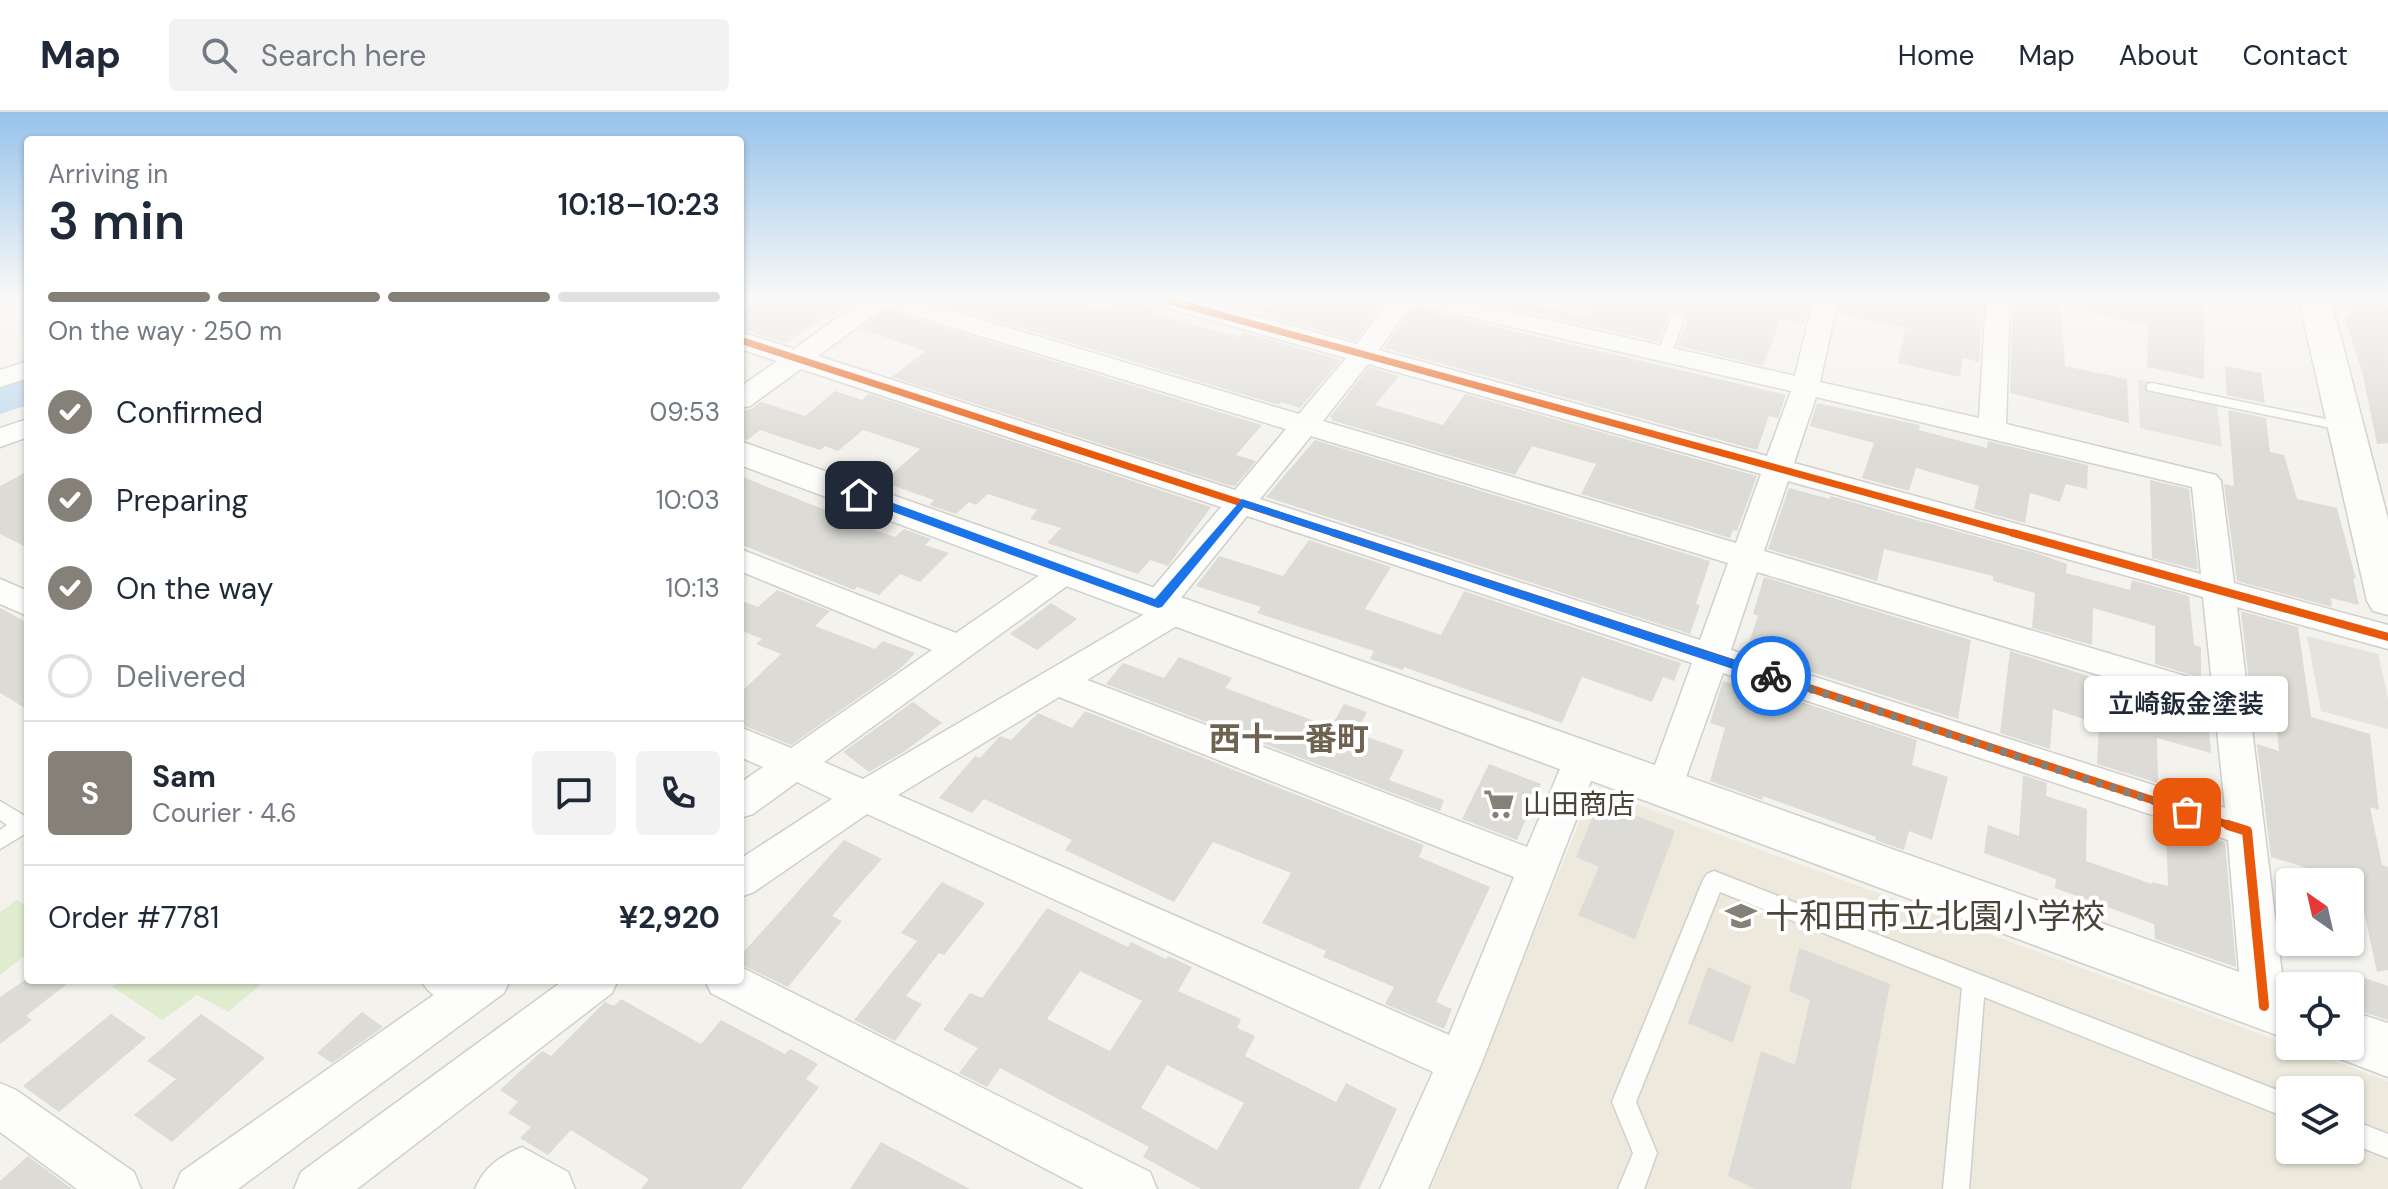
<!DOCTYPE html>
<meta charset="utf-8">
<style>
body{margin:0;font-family:"DM Sans","Noto Sans JP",sans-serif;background:#f2f2f3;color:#1f2937;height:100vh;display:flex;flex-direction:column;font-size:30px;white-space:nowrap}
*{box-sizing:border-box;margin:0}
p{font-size:26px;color:#747a83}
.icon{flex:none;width:44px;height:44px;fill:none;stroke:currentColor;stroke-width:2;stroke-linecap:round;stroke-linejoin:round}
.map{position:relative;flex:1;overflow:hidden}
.side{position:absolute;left:24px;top:24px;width:720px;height:848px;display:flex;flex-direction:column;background:#fff;border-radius:8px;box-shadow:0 2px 6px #0004}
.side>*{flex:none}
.needle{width:52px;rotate:326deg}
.controls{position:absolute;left:2276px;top:756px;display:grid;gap:16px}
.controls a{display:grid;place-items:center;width:88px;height:88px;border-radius:8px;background:#fff;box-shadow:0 2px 6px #0004;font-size:40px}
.pin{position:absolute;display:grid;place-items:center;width:68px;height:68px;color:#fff;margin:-34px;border-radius:16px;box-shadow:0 4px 12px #0006}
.courier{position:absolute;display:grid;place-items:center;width:80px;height:80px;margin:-40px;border:6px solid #1a73e8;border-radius:50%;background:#fff;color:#222;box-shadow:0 2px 10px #0007}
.bubble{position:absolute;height:56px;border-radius:8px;background:#fff;box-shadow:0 2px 6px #0004;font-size:26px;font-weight:600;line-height:56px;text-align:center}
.summary em{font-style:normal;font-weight:600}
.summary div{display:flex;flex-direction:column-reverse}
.summary{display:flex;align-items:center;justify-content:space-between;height:136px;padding:0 24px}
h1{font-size:52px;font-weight:600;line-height:60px}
.bar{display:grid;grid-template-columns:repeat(4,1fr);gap:12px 8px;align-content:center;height:96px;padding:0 24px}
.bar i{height:10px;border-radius:6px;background:#e0e1e3}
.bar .current{background:#858178}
.bar p{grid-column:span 4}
.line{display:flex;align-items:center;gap:20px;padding:0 24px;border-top:2px solid #e0e1e3}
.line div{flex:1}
.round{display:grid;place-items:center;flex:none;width:84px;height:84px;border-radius:8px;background:#f2f2f3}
ol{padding:0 24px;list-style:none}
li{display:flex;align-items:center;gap:24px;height:88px}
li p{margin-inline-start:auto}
li .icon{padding:8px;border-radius:50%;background:#858178;color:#fff;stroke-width:4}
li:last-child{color:#747a83}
li i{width:44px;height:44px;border:4px solid #e0e1e3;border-radius:50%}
header{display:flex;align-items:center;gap:48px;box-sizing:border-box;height:112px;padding:0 40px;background:#fff;border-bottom:2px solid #e0e1e3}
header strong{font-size:38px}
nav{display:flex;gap:44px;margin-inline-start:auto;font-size:28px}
.search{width:560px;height:72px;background:#f2f2f3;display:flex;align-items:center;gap:20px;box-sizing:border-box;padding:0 28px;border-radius:8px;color:#747a83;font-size:30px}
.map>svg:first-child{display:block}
.education{fill:#edeadd;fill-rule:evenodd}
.green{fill:#dfedce}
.parking{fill:#e5e3de}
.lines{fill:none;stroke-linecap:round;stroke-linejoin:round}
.river{fill:#bfdaf0;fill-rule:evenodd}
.building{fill:#dddbd5;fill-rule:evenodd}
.service-casing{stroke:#d1cfcb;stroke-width:3}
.minor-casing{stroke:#d1cfcb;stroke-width:3}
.tertiary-casing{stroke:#d1cfcb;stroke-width:3}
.service{fill:#fdfdfc;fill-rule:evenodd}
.minor{fill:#fdfdfc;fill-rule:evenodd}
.tertiary{fill:#fdfdfc;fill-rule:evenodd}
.cycleway-far2-casing{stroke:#fff;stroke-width:11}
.cycleway-far1-casing{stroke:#fff;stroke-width:13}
.cycleway-casing{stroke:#fff;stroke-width:15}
.cycleway-far2{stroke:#e8590c;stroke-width:7}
.cycleway-far1{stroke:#e8590c;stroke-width:8}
.cycleway{stroke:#e8590c;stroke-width:10}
.route{fill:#1a73e8}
.done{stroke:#858178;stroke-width:8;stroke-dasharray:0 14.4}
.labels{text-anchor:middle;stroke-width:8;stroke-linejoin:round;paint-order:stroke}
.poi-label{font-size:28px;fill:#4a4439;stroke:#fff;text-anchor:start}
.quarter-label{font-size:32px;font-weight:bold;fill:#6d6350;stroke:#fff}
.near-poi-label{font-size:34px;fill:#4a4439;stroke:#fff;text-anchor:start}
</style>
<header>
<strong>Map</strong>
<div class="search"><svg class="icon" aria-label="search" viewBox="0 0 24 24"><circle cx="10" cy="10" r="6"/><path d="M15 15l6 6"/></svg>Search here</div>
<nav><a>Home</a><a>Map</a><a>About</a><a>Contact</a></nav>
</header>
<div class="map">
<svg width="2388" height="1077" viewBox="0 0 2388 1077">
<rect width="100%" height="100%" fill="#f3f2ed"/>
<path class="education" d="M1593,676L2388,969V1077H1431ZM2290,978H2350V1038H2290Z"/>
<g class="green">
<path d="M17,788L28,795V841L0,863V800Z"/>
<path d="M122,868H266L228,900L197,883L162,908L113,875Z"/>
</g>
<g class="parking">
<path d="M2138,267L2216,284L2222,335L2140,316Z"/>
<path d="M2307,524L2378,542L2388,586V617L2321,599Z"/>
</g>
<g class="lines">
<path class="river" d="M28,264V293L0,302V272Z"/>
</g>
<g class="building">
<path d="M762,188H856L830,207L824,205L786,231L740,217V202Z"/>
<path d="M927,188H1068L1105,199L1117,188H1128L1156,196L1151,201L1239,225L1243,220L1341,248L1300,296L1281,290L1279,293Z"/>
<path d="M1272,188H1385L1356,229L1259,202Z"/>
<path d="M1476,188H1519L1592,206L1594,188H1810L1804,212L1781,206L1763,254L1678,234L1688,205L1679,197L1668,203L1659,230Z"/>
<path d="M1841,188H1983L1979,250L1963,246L1960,265L1898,251L1905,216L1838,201Z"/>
<path d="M2013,188H2061L2065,254L2127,267L2129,311L2010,281Z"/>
<path d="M2086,188H2205L2204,267L2147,255L2148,213L2084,199Z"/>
<path d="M2345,188L2388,193V331L2377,332L2362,259L2344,205L2348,206Z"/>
<path d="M1415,193L1424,198L1786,283L1778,306L1769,304L1757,338L1384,236Z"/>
<path d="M886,198L1262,313L1236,343L1256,349L1235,374L1228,373L892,265L926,239L861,217Z"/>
<path d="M2225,254L2261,261L2265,291L2227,283Z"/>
<path d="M1369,255L1399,264L1375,293L1443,313L1465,282L1757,364L1737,419L1733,418L1730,426L1581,382L1596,352L1532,334L1515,363L1331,308L1333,306L1330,305Z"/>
<path d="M835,279L862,288L869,282L1211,395L1168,454L1150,448L1138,462L1047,431L1061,416L1030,407L1037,398L988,382L976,393L969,390L956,402L929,393L934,388L883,370L920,337L863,318L838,339L825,334L820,338L760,318L747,328L740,326V299L751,297L761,290L805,304Z"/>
<path d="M1817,291L1920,313L1919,318L1987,336L1988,329L2088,353L2087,377L2066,372L2060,390L2030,381L2025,411L1974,397L1979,374L1916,356L1909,379L1862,366L1874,331L1810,314Z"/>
<path d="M2228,298L2266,306L2270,340L2284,343L2297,387L2337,396L2356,467L2353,466L2359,493L2331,486L2332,495L2237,469L2224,372L2234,374Z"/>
<path d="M1315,328L1710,449L1696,492L1700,493L1690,522L1266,385Z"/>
<path d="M28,359V436L0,422V374Z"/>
<path d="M740,364L833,401L831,403L895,425L904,417L931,427L925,433L949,441L920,470L900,462L879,483L857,475L854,478L740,432Z"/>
<path d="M2150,368L2189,377L2198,458L2152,446Z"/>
<path d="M1789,376L1830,387V384L2036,441L2067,452L2066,461L2130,478L2132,468L2189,484L2194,533L2201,535V566L2155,552V514L2093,496L2092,533L2032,516L2035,481L1993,469V464L1884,437L1877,469L1768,437Z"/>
<path d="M1309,428L1391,455L1365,497L1441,523L1464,479L1681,551L1674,569L1663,565L1652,590L1582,565L1562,611L1404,555L1403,558L1370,547L1374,539L1257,501L1261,495L1196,474L1219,444L1283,464Z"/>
<path d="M1764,465L1971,528L1958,607L1746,539L1758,504L1753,502Z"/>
<path d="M777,478L830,499L815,514L875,537L883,529L915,541L901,556L791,633L740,612V581L781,542L756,532L762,527L740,518V488L758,495Z"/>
<path d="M1051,491L1077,507L1037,538L1010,522Z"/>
<path d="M0,496L28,511V598L0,581Z"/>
<path d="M2241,499L2298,515L2311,605L2370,622L2379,698L2370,695L2382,753L2388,755V858L2377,860L2361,786L2350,782V770H2335L2334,764L2271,745L2257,632L2279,639L2274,586L2250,579Z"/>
<path d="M2010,539L2157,586L2156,583L2207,599L2211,641L2157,626L2158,671L2097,652L2099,612L2053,597L2050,637L2000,621Z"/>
<path d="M1179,545L1232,566L1225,576L1331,615L1344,592L1367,600L1356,621L1404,638L1389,668L1444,688L1440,699L1106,572L1123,551L1164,566Z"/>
<path d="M1735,568L1917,628L1912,653L1948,665L1932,728L1909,719L1904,738L1875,728L1876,725L1763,684L1762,688L1710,669L1725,616L1710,611L1723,569L1734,572Z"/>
<path d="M913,590L942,611L905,639L869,660L843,640Z"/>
<path d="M1085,599L1424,733L1419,745L1490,775L1436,890L1452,897L1444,917L1385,892L1394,875L1323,845L1326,839L1262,811L1291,761L1213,730L1174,790L1065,738L1072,728L984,687L972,701L939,686L975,644L980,646L1000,624L1011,628L1038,601L1072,616Z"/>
<path d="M1489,652L1541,672L1517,728L1462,707Z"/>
<path d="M2023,663L2047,671L2046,684L2087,697L2086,749L2152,772V770L2168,774L2166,711L2225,730L2236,855L2155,827L2154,812L2055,776L2056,767L1984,741L1988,713L2019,724Z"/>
<path d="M1599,689L1675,719L1635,827L1578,803L1599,755L1576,745Z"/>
<path d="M844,728L882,747L832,804L842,809L788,875L740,852V844Z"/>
<path d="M942,770L985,791L944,843L939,841L906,884L922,892L895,929L854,908L917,829L901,821Z"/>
<path d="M1047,796L1128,835L1131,830L1166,847L1168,844L1192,855L1178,879L1241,907L1237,916L1255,924L1245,944L1336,990L1346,971L1397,997L1359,1077H1201L1143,1045L1149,1035L1000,956L987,975L959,961L978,936L943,918L970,881L982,886ZM1080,859L1142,889L1110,939L1047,907ZM1167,953L1244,991L1217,1038L1141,996Z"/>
<path d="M1799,836L1890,872L1851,1077H1755L1728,1064L1761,939L1795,953L1810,888L1789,879Z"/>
<path d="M1708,855L1751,874L1733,931L1688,911Z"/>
<path d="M2350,861L2388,874V908L2350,896Z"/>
<path d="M25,868H72L26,904L32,908L0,932V885Z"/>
<path d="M621,887L701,932L721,908L785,942L790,937L818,952L806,967L819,975L741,1077H641L649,1067L571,1018L548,1043L520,1026L531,1015L508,1001L518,990L500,978L542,939L551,944L605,890L614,894Z"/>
<path d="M362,900L383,915L332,951L317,941Z"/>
<path d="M111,902L146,926L59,1000L23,974Z"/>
<path d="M201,902L265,946L172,1030L134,1003L176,967L147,949Z"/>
<path d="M881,1030L970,1077H850Z"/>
<path d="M28,1044L72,1077H0V1069Z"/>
</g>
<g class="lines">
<defs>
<g id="service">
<path d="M1678,200L1685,204L1671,244L1669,247H1659L1657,244L1671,204Z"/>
<path d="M2152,271L2345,311L2352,315L2345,319L2147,278V272Z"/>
<path d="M0,689L28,706V720L0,737V718L7,713L0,708Z"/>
<path d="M1714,759L2290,983V1007L1984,885L1969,1077H1943L1962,876L1720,780L1636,990L1657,1041L1644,1077H1618L1633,1041L1612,990L1703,768L1707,762Z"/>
<path d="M421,868C441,868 464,867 473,888L470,895L462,898C448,893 427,882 421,868Z"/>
<path d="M2350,1007L2388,1022V1046L2350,1031Z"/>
</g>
<g id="minor">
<path d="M862,188H915L1299,302L1346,246L1157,193L1154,188H1196L1357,232L1389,188H1460L1795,264L1813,188H1838L1820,270L1979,306L1986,188H2010L2006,312L2216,363L2221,369L2234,471L2388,513V537L2237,495L2286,894L2279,908L2264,913L2249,908L2242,894L2228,728L1723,561L1679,685L1666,690L1653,685L1647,675L1692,551L1247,404L1180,487L1190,490L1194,498L1190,506L1087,568L1527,735L1569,636L1582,632L1595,636L1600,646L1482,950L1428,1077H1380L1433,960L867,702L754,780L740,785V747L832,687L797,670L753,702L740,706V671L763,655L740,645V615L791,636L932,538L740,459V437L956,521L1056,452L1067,448L1078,452L1083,459L1078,466L824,650L863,667L1148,500L1142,492L1146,484L1221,395L801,257L750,294L740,296V275L777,249L740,237V220L794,237ZM1414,189L1425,195L1791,279L1767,344L1379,238ZM885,195L1286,317L1235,378L818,244ZM1368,252L1761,362L1736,431L1323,309ZM1816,285L2192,375L2201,462L1794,351ZM1311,324L1728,451L1700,528L1260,387ZM1788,369L2203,485L2212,572L1764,439ZM1757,460L2215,598L2225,696L1731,538ZM1059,585L1514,765L1449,923L898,683Z"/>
<path d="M28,249V266L0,275V258Z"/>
<path d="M28,307V325L0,335V316Z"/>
<path d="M0,467L28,479V504L0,492Z"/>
<path d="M741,855L1150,1060L1157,1077H1084L711,881L705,868H740Z"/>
<path d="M455,868H510L504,881L238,1077H174L181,1060Z"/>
<path d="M564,868H618L612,881L357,1077H294L301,1060Z"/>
<path d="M0,971L16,978L134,1060L141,1077H77L0,1020Z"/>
<path d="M522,1035L568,1060L575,1077H475C484,1055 500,1044 522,1035Z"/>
</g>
<g id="tertiary">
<path d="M2299,188H2331L2388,407V503L2373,499L2367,489Z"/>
<path d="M740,329L2290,878V928L740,353Z"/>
<path d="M2350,899L2388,911V965L2330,943L2326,934H2350Z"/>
</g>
</defs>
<use href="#service" class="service-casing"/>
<use href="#minor" class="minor-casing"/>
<use href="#tertiary" class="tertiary-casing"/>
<use href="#service" class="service"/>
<use href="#minor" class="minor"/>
<use href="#tertiary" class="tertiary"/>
<defs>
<g id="cycleway-far2">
<path d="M1166,188L2020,423"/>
<path d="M740,228L1340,423"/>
</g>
<g id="cycleway-far1">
<path d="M1334,421L2235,715"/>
<path d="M2013,421L2388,525"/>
</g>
<path id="cycleway" d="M2228,713L2247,719L2264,894"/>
</defs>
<use href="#cycleway-far2" class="cycleway-far2-casing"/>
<use href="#cycleway-far1" class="cycleway-far1-casing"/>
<use href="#cycleway" class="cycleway-casing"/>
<use href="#cycleway-far2" class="cycleway-far2"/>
<use href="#cycleway-far1" class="cycleway-far1"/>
<use href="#cycleway" class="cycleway"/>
</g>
<linearGradient id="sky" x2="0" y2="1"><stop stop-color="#97c3eb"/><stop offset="0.55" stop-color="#faf9f7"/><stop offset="1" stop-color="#faf9f7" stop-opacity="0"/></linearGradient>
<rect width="2388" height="339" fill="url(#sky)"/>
<path class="route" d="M855,380H863L1155,487L1242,387L1775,561L1777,564L1771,569L1766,568L1244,395L1162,495L1158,496L855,386Z"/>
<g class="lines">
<path class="done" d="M1771,564L2187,700"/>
</g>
<defs>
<symbol id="supermarket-bare" viewBox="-9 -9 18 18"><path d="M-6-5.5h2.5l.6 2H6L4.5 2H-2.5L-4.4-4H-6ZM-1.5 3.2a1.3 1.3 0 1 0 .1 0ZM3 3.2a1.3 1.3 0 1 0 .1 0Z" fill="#858178" stroke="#fff" stroke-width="2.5" paint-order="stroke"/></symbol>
<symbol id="school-bare" viewBox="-9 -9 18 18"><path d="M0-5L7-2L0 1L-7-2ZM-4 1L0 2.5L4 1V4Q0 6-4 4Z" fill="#858178" stroke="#fff" stroke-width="2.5" paint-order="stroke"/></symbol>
</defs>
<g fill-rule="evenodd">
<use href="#supermarket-bare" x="1477" y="670" width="44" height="44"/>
<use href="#school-bare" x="1719" y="782" width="44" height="44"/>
</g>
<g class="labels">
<g class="poi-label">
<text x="1523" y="702">山田商店</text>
</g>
<g class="quarter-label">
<text x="1289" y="638">西十一番町</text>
</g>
<g class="near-poi-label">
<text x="1765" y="816">十和田市立北園小学校</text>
</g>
</g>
</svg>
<div class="controls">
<a><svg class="needle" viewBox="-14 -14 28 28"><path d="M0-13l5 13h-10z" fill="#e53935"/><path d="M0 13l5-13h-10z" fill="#747a83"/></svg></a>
<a><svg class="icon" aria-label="locate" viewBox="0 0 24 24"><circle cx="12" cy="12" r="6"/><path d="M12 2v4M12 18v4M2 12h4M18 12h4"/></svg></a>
<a><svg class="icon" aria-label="layers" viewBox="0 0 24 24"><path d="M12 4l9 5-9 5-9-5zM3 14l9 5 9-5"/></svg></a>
</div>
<div class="pin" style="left:2187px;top:700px;background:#ea580c"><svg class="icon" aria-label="bag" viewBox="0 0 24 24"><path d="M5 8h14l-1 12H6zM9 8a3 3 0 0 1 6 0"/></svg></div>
<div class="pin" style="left:859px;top:383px;background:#1f2937"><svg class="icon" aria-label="home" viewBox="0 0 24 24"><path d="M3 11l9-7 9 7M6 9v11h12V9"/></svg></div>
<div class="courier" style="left:1771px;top:564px"><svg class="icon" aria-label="bike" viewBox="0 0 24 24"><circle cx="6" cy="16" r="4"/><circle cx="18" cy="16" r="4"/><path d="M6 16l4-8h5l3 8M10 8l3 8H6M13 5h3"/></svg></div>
<div class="bubble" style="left:2084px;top:564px;width:204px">立崎鈑金塗装</div>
<section class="side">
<div class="summary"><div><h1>3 min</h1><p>Arriving in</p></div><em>10:18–10:23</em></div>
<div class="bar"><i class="current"></i><i class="current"></i><i class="current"></i><i></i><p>On the way · 250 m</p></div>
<ol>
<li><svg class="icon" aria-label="check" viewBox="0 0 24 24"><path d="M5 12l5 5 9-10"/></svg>Confirmed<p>09:53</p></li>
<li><svg class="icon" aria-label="check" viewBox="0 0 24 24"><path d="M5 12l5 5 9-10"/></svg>Preparing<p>10:03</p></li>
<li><svg class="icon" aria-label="check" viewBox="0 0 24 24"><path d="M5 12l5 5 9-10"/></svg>On the way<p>10:13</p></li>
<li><i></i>Delivered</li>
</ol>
<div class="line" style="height:144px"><b class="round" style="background:#858178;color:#fff">S</b><div><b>Sam</b><p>Courier · 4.6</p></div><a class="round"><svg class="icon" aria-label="chat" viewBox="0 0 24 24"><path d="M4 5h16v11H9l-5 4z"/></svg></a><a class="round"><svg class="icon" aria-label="phone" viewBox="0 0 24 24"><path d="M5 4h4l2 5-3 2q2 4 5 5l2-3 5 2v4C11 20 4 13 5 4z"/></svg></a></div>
<div class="line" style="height:104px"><div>Order #7781</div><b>¥2,920</b></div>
</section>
</div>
